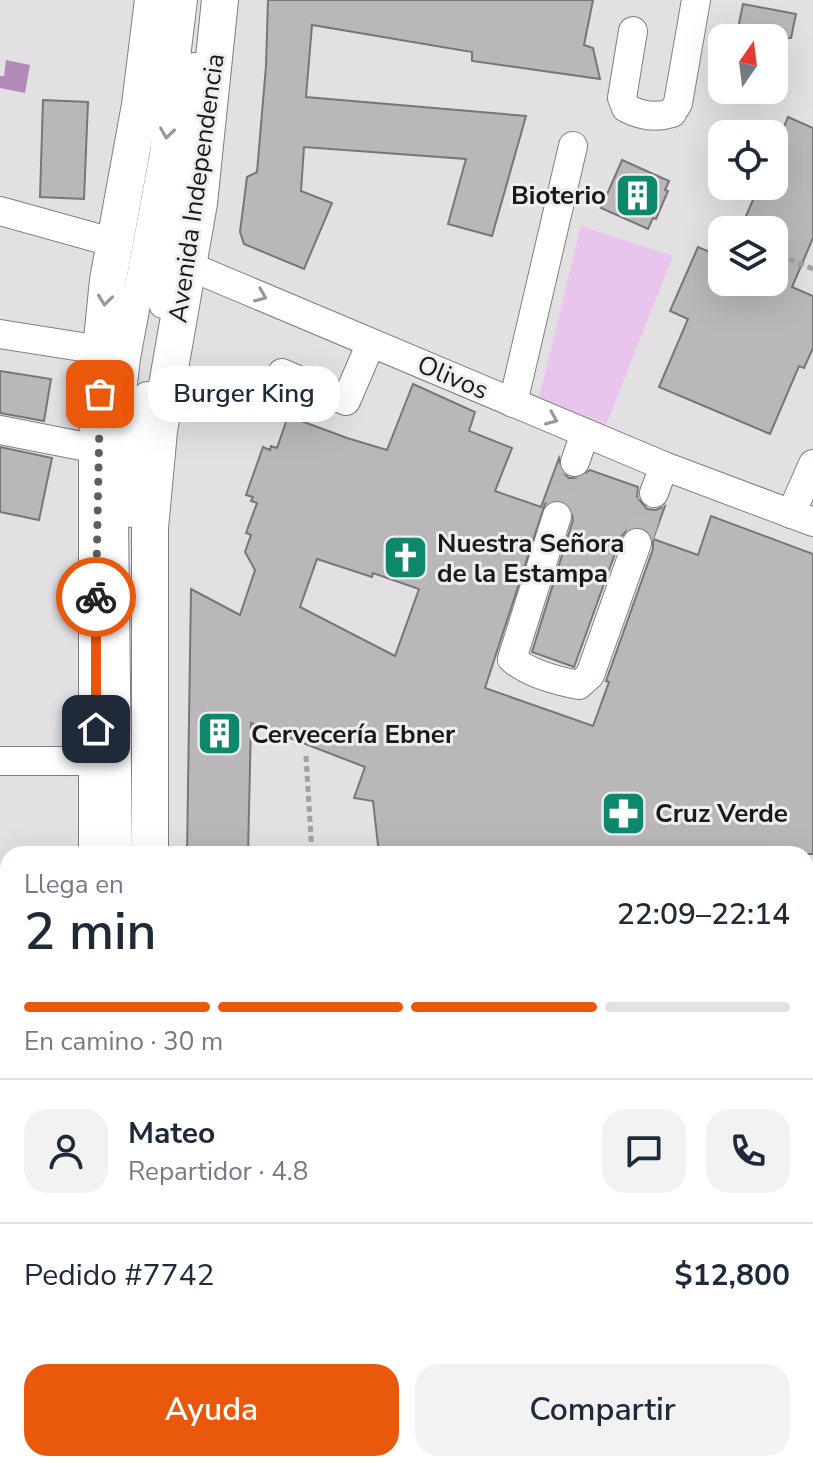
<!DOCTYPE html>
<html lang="es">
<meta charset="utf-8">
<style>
body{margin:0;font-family:"Nunito Sans",sans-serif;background:#f2f2f3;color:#1f2937;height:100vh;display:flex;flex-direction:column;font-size:30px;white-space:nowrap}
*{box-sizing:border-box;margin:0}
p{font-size:26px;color:#747a83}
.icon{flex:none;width:44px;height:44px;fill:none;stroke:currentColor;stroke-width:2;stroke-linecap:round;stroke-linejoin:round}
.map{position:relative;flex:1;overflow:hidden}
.details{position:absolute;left:0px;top:846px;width:814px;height:626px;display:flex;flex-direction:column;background:#fff;border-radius:24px 24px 0 0;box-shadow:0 8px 32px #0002}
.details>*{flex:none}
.needle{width:52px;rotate:14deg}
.buttons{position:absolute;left:708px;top:24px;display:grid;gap:16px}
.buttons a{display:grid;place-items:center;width:80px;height:80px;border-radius:16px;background:#fff;box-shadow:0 8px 32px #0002;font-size:40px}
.pin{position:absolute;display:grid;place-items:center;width:68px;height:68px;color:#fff;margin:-34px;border-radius:16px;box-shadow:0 4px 12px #0006}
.courier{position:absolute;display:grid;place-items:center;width:80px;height:80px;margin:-40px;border:6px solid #ea580c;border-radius:50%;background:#fff;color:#222;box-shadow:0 2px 10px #0007}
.bubble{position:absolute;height:56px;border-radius:24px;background:#fff;box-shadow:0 8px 32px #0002;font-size:26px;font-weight:600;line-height:56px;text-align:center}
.head em{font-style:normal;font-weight:600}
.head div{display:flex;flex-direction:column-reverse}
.head{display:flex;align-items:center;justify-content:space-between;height:136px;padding:0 24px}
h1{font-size:52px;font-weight:600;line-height:60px}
.bar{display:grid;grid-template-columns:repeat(4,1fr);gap:12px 8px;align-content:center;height:96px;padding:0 24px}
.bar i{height:10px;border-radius:6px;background:#e0e1e3}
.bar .current{background:#ea580c}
.bar p{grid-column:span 4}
.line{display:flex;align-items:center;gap:20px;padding:0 24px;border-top:2px solid #e0e1e3}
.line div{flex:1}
.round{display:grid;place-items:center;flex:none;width:84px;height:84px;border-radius:24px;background:#f2f2f3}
.button{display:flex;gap:16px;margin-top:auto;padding:16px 24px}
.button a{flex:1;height:92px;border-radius:24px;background:#ea580c;color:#fff;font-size:32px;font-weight:600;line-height:92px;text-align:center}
.button a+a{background:#f2f2f3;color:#1f2937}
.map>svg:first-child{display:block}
.green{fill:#e9c5ee}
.water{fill:#b18ab7}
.building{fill:#b9b7b9;stroke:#787678;stroke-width:2;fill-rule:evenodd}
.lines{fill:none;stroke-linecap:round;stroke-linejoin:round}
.minor-tunnel{stroke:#bbb8bb;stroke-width:28;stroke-dasharray:28 14;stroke-linecap:butt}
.minor-casing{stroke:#807e80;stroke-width:30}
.major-casing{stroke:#807e80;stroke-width:38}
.path{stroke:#a3a1a3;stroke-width:5;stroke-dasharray:6 4;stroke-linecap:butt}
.minor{stroke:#fff;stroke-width:28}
.major{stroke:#fff;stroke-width:36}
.oneway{stroke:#989898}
.done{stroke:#605f60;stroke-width:8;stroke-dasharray:0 14.4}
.route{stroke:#ea580c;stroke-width:10}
.labels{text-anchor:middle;stroke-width:6;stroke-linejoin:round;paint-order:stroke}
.street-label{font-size:26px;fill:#1a191a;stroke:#f0eef0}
.poi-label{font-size:26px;font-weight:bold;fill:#1a191a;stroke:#f0eef0;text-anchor:start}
</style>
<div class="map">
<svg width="813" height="1471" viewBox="0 0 813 1471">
<rect width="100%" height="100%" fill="#e3e0e3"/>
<path class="green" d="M581,226L673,256L606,425L539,397Z"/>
<path class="water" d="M6,60L30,65L25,93L0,88V76H4Z"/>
<g class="building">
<path d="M268,0H593L584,45L593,48L600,79L472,61V52L312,25L306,97L526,116L492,236L448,224L466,159L304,147L301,191L332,203L304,269L244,244L240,232L247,177L257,172L266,66Z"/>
<path d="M743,4L796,14L791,38H736Z"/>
<path d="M43,100L88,102L84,199L40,197Z"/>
<path d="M788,117L813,128V238L792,287L813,296V348L804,368L799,366L770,434L659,387L688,319L670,311L698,247L722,257V282H774V230H740L759,186H774V150Z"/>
<path d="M622,160L669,181L665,190L668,191L656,219L653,218L648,229L601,208Z"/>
<path d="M0,371L51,379L44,421L0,413Z"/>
<path d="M413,384L475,412L469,431L512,448L495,491L541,507L559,458L562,472L569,478H579L590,470L638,487L637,497L647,509L656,510L665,506L653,539L643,527L635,526L627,530L621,537L574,667L532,652L573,520L570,505L563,500L554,499L545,504L485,688L593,726L609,682L606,681L653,549V539L698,555L711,516L813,554V854H379L373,801L354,798L365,767L251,723L248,854H187L191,589L240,615L255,570L245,552L251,535L246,533L257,503L251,501L253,497L246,495L263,447L270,450L271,446L277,448L288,416L347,438L387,450ZM317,559L372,577L373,573L419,589L395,656L300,607Z"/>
<path d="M0,447L52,458L39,520L0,512Z"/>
</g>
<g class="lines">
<g class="minor-tunnel">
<path d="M557,516L575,462"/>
<path d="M637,543L654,493"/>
</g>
<defs>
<g id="minor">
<path d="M633,31L622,98L626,108C641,116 657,118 672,113L678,103L696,0"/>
<path d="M0,211L115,243"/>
<path d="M170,258L664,466L813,522"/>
<path d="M163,304L183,180L194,67"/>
<path d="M0,334L101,350"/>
<path d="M282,373L346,401L371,343"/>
<path d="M513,403L573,146"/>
<path d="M0,430L97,449"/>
<path d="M575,462L585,433"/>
<path d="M654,493L664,466"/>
<path d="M133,513L147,396"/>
<path d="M791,514L813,464"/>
<path d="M557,516L512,659C530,674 557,681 579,685L590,675L637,543"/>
<path d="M0,761H95"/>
<path d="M118,854L114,518L120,409L126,358L164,154L183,0"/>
<path d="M0,1338H8"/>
<path d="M168,1471V1464"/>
<path d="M663,1471L665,1464"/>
</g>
<g id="major">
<path d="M97,854V449L101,350L108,280L140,105L153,0"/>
<path d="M150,854V528L159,431L199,203L220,0"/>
<path d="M806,1384L813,1385"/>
<path d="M104,1471V1464"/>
</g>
</defs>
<use href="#minor" class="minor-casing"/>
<use href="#major" class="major-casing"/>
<g class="path">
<path d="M789,259L813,269"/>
<path d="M306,756L312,854"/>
</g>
<use href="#minor" class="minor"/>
<use href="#major" class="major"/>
</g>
<defs><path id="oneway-chevron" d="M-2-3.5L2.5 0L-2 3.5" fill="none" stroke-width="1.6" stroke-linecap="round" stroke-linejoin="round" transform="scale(2)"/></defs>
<g class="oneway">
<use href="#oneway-chevron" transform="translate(167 133) rotate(98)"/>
<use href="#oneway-chevron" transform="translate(261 296) rotate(23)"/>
<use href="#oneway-chevron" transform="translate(105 300) rotate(97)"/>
<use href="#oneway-chevron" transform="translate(552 419) rotate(23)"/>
</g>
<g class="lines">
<path class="done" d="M96,597L100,394"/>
<path class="route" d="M96,729V597"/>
</g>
<defs>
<symbol id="building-square" viewBox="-11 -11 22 22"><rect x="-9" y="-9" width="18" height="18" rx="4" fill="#0e886b" stroke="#f0eef0"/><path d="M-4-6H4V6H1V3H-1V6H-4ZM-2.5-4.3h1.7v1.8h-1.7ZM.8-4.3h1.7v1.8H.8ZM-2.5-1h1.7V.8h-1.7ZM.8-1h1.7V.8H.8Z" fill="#fff"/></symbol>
<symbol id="church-square" viewBox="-11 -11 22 22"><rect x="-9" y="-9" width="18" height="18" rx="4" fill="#0e886b" stroke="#f0eef0"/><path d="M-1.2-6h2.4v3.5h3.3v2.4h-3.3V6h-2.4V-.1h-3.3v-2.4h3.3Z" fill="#fff"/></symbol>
<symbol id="pharmacy-square" viewBox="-11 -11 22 22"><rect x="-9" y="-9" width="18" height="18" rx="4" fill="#0e886b" stroke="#f0eef0"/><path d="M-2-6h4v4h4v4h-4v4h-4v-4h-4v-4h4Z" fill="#fff"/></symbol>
</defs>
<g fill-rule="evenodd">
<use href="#building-square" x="612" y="170" width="51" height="51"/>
<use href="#church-square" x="380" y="532" width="51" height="51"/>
<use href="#building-square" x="194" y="708" width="51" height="51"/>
<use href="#pharmacy-square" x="598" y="788" width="51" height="51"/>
</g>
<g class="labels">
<g class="street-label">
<text transform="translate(196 188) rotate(-82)" y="9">Avenida Independencia</text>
<text transform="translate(453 377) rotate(23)" y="9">Olivos</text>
</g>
<g class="poi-label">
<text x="606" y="204" text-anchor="end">Bioterio</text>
<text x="437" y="552">Nuestra Señora<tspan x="437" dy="30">de la Estampa</tspan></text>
<text x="251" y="743">Cervecería Ebner</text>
<text x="655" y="822">Cruz Verde</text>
</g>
</g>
</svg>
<div class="buttons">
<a><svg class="needle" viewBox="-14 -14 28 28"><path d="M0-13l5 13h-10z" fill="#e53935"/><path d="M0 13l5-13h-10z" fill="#747a83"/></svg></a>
<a><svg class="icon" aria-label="locate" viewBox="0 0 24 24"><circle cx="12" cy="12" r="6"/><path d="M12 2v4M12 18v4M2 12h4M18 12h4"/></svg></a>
<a><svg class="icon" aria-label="layers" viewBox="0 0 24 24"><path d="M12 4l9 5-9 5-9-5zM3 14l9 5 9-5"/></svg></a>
</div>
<div class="pin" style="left:100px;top:394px;background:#ea580c"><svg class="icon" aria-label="bag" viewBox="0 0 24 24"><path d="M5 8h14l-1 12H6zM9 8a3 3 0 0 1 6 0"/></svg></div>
<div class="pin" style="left:96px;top:729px;background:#1f2937"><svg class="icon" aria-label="home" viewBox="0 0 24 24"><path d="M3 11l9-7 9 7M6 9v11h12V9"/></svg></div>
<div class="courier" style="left:96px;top:597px"><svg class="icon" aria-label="bike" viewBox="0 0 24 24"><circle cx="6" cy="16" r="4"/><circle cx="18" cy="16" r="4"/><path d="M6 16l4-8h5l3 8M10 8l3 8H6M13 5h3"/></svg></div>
<div class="bubble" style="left:148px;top:366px;width:192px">Burger King</div>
<section class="details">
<div class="head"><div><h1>2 min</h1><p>Llega en</p></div><em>22:09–22:14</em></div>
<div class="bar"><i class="current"></i><i class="current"></i><i class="current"></i><i></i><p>En camino · 30 m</p></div>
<div class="line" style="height:144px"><a class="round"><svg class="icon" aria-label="person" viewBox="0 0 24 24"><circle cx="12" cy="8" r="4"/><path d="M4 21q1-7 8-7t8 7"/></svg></a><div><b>Mateo</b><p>Repartidor · 4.8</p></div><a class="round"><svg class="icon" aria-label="chat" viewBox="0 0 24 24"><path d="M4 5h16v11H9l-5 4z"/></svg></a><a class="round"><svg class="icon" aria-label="phone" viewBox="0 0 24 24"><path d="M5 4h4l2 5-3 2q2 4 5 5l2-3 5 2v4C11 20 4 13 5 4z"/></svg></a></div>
<div class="line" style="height:104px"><div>Pedido #7742</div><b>$12,800</b></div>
<div class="button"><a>Ayuda</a><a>Compartir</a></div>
</section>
</div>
